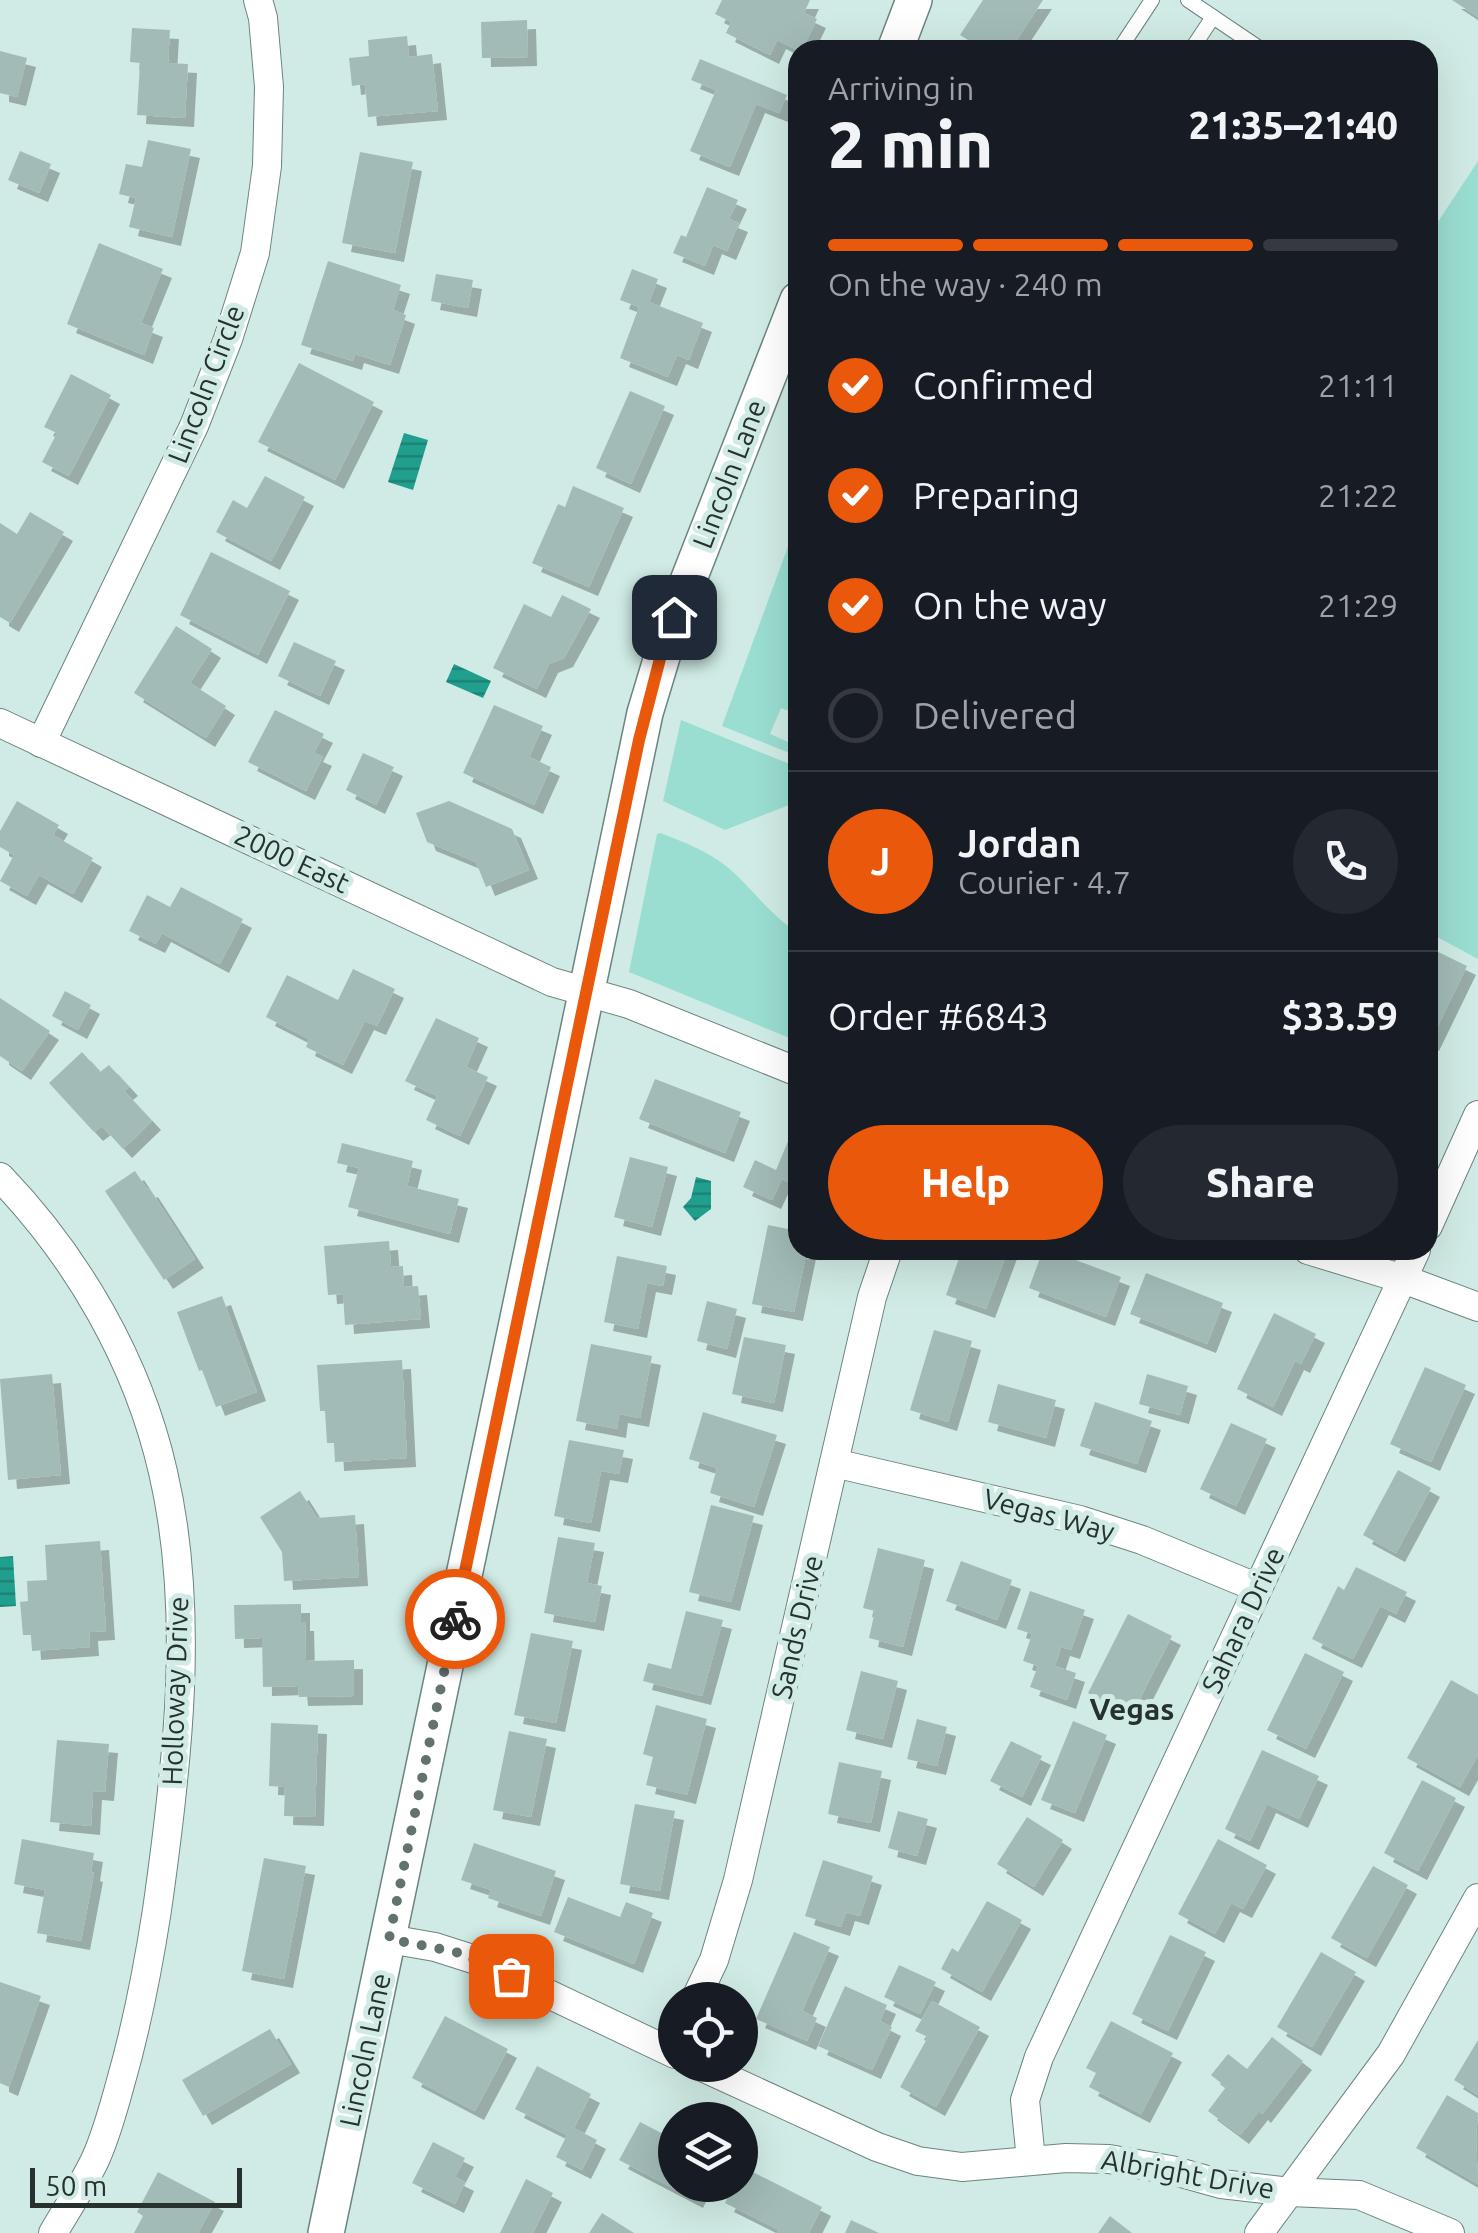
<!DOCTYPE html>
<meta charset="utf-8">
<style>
body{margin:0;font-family:Ubuntu,sans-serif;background:#242831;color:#f1f3f6;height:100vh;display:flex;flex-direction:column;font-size:38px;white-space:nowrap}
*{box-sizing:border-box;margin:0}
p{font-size:32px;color:#9ea1a6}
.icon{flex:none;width:55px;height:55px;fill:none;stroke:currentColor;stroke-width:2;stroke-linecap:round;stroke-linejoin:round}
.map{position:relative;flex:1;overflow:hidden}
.sheet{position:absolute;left:788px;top:40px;width:650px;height:1220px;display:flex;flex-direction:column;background:#171b24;border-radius:30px;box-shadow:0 10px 40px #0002}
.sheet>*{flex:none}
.fabs{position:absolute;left:658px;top:1982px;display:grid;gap:20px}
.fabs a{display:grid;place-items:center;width:100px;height:100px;border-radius:50%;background:#171b24;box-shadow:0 10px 40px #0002;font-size:50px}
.scale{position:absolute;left:30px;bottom:25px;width:212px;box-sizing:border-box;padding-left:10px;border:5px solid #27312e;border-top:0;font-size:28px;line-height:35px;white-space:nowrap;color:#27312e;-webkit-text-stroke:8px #d0ebe5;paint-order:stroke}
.pin{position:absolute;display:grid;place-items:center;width:85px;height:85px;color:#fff;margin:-42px;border-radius:20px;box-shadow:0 5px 15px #0006}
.courier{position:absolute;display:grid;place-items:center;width:100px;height:100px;margin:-50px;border:8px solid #ea580c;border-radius:50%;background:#fff;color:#222;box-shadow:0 2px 12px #0007}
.summary em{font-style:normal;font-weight:800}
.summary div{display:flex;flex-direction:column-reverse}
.summary{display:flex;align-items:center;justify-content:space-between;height:170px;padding:0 40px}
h1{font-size:65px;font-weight:800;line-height:75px}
.bar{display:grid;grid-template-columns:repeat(4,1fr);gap:15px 10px;align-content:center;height:120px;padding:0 40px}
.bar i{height:12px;border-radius:8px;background:#363941}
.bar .active{background:#ea580c}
.bar p{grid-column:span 4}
.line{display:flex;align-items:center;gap:25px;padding:0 40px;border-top:2px solid #363941}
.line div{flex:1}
.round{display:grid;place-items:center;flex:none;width:105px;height:105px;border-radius:52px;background:#242831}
ol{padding:0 40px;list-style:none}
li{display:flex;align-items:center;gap:30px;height:110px}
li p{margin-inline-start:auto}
li .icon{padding:10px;border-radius:50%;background:#ea580c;color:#fff;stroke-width:4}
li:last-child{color:#9ea1a6}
li i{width:55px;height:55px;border:5px solid #363941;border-radius:50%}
.button{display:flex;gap:20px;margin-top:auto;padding:20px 40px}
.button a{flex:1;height:115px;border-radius:60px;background:#ea580c;color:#fff;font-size:40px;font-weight:800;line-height:115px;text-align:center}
.button a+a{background:#242831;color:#f1f3f6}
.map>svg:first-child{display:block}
.green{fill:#9aded1}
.water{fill:url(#water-rules)}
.building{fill:#a2bbb6;filter:url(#shadow)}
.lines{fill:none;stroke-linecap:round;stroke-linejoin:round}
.service-casing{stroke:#6c847f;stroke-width:16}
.minor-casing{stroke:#6c847f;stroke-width:30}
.tertiary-casing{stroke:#6c847f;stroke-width:38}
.service{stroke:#fff;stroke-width:14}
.minor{stroke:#fff;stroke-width:28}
.tertiary{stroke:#fff;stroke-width:35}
.done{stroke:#62726e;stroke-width:10;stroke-dasharray:0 18}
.route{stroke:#ea580c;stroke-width:12}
.labels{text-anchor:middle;stroke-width:10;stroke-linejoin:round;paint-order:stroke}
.street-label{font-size:28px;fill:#27312e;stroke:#d0ebe5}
.neighbourhood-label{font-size:30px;font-weight:bold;fill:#27312e;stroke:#d0ebe5}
</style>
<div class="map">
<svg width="1478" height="2233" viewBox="0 0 1478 2233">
<defs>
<pattern id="water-rules" width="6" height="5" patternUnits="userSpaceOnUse" patternTransform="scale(2.5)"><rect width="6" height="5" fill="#219f8e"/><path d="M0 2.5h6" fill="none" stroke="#1d8274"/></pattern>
<filter id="shadow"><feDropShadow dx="9" dy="9" stdDeviation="0" flood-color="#0004"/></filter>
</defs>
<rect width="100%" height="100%" fill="#d0ebe5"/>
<g class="green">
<path d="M1478,161V959L1428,932V237Z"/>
<path d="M797,522V714L781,708L770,734L797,746V756L722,726Z"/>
<path d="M681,720L797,767V802L725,830L663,801Z"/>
<path d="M660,833C682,841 707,851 726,866C751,886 769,915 797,932V1041L629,972L657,834Z"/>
</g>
<g class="water">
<path d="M404,433L428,440L413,490L388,482Z"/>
<path d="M454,664L491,681L483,698L446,682Z"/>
<path d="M696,1177L711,1181V1209L695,1221L683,1207L691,1198Z"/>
<path d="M13,1556L16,1606L0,1607V1557Z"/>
</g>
<g class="building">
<path d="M722,0H810L804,13L817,19L802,50H797L777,40L770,55L726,33L731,22L715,14Z"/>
<path d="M983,0H1043L1010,50H976L978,46L960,35Z"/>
<path d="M1452,0H1478V17Z"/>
<path d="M527,20L528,57L482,58L481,22Z"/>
<path d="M132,28L170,30L168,63L188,64L185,118L137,115L140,63L130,62Z"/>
<path d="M407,36L409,57L432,54L438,111L368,117L365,84L352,86L349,58L369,56L368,40Z"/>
<path d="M0,51L27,58L17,97L0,93Z"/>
<path d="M700,59L787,95L779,113L756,104L730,167L690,151L716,90L691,80Z"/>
<path d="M148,140L191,149L172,237L129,227L136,198L119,194L126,164L142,167Z"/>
<path d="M20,151L51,164L39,193L8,180Z"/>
<path d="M360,152L413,162L395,253L342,243Z"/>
<path d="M707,187L738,200L729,219L739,223L727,251L713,245L705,266L673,253L681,235L686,237Z"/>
<path d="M99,243L163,269L141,323L154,328L144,355L67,324Z"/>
<path d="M328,261L401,285L393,310L406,315L390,365L355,354L353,361L301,345Z"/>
<path d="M632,269L658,279L649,302L703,323L689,360L677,355L668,377L620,358L639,307L620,300Z"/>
<path d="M436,274L473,280L468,308L431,301Z"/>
<path d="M299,363L374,402L335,480L258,442Z"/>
<path d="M71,374L111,395L69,476L42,462L57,433L44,427Z"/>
<path d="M630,391L665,406L631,484L596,468Z"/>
<path d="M265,476L305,497L271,561L216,532L233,500L247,508Z"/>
<path d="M573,486L624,508L589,587L532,563L558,504L565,507Z"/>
<path d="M30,512L64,532L10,623L0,617V523L17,534Z"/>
<path d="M211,552L290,591L258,655L180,615Z"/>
<path d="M562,595L591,609L564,658L549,664L537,689L493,668L524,604L551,617Z"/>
<path d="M176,626L212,649L190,683L226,706L206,738L134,693Z"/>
<path d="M294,642L336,661L320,696L278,676Z"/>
<path d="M494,705L543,726L529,757L551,767L534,805L463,773Z"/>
<path d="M275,710L324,734L314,753L323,757L306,791L248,762Z"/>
<path d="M363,753L394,767L376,805L346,790Z"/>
<path d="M17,801L59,825L53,835L93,858L73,894L39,875L27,896L0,881L14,855L0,847V831Z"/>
<path d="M449,801L512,829L529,870L486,887L476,862L427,842L416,813Z"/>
<path d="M181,887L243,919L220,964L162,933L156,944L129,931L147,895L170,907Z"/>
<path d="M1428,947L1467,966L1430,1042L1428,1041Z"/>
<path d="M353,969L395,989L377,1026L365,1021L343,1065L306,1047L309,1039L266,1017L287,975L338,1000Z"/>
<path d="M65,991L91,1005L78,1030L52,1016Z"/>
<path d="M0,998L50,1031L22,1071L0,1056Z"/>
<path d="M436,1018L479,1038L466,1067L488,1077L460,1136L426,1120L437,1096L405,1081Z"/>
<path d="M82,1052L100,1072L109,1065L129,1087L124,1091L152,1121L123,1149L102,1126L94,1132L49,1083Z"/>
<path d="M655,1079L741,1112L725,1153L639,1119Z"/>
<path d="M789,1139L798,1143V1186L782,1179L772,1200L743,1187L755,1160L776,1170Z"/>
<path d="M342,1143L413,1161L407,1186L459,1199L450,1234L348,1207L359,1168L337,1163Z"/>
<path d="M630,1157L668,1167L652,1227L614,1217Z"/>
<path d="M135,1171L147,1189L149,1188L195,1259L164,1280L105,1191Z"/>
<path d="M768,1225L798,1231V1250H807L794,1312L752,1304Z"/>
<path d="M389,1241L391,1267L403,1266L404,1287L418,1286L421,1319L345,1325L343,1294L328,1295L324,1246Z"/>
<path d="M962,1250H1008L986,1309L946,1295Z"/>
<path d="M1043,1250H1049L1121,1277L1106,1317L1029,1288Z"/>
<path d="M617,1256L667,1266L663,1286L647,1283L638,1329L604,1322Z"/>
<path d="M1146,1273L1223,1303L1207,1344L1130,1314Z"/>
<path d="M222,1296L257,1392L216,1407L202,1370L199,1371L177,1312Z"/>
<path d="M707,1301L737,1309L727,1349L697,1341Z"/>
<path d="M1274,1313L1316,1334L1301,1364L1295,1361L1273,1407L1237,1389Z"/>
<path d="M934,1330L972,1341L948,1422L910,1410Z"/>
<path d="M744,1337L786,1345L774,1403L732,1394Z"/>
<path d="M591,1344L652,1356L640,1418L619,1414L617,1429L576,1421Z"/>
<path d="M402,1360L407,1458L335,1462L334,1443H327L325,1411H320L317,1365Z"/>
<path d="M1425,1367L1466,1385L1431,1462L1390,1444Z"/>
<path d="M52,1374L61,1475L8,1480L0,1379Z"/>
<path d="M1147,1374L1188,1386L1180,1415L1139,1404Z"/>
<path d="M998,1384L1056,1400L1046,1438L988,1422Z"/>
<path d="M1095,1402L1152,1421L1137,1464L1080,1446Z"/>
<path d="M703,1412L777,1435L754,1507L710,1493L717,1468L689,1459Z"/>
<path d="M1231,1423L1267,1439L1236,1506L1200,1489Z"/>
<path d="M569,1440L624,1450L619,1474L601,1471L591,1523L554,1516Z"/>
<path d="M1398,1470L1431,1488L1396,1553L1363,1535Z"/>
<path d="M300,1491L317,1518L355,1515L359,1577L284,1581L282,1552L260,1517Z"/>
<path d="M711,1505L754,1516L731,1602L689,1592Z"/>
<path d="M558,1537L595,1543L587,1583L602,1586L595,1622L544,1613Z"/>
<path d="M100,1541L106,1631L89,1632L90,1647L32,1651L31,1635H23L20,1602L28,1601L27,1581L47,1580L45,1545Z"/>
<path d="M878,1548L925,1560L903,1647L869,1638L875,1611L863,1608Z"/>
<path d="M961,1561L1012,1580L997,1620L946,1601Z"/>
<path d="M1356,1567L1407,1592L1396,1614L1380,1606L1353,1659L1312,1639L1338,1586L1344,1590Z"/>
<path d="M1030,1591L1085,1610L1071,1650L1061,1647L1055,1666L1076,1673L1067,1700L1030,1687L1038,1666L1023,1661L1032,1634L1017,1629Z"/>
<path d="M301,1604V1622H305L306,1661L354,1660V1696L299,1697L298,1686L263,1687L262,1638L235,1639L234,1605Z"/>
<path d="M686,1611L723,1620L702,1696L643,1681L648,1663L671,1669Z"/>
<path d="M1128,1614L1172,1636L1131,1716L1088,1693Z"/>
<path d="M531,1633L573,1641L556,1723L514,1715Z"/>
<path d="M1305,1653L1344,1672L1306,1749L1267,1730Z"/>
<path d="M861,1671L898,1681L883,1739L846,1730Z"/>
<path d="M1451,1680L1478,1695V1755L1460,1787L1407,1758Z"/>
<path d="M656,1705L707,1719L687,1795L646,1785L653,1757L643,1754Z"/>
<path d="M917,1719L947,1727L937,1766L907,1759Z"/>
<path d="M1073,1721L1107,1735L1075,1813L1041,1800Z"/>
<path d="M271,1723L318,1725L315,1817L284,1816L285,1787L269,1786Z"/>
<path d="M509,1731L547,1739L531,1817L493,1810Z"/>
<path d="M57,1740L109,1744L105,1792L93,1791L91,1826L50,1822Z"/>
<path d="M1011,1741L1042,1756L1022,1797L990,1781Z"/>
<path d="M1262,1750L1319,1776L1299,1819L1267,1804L1250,1841L1225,1829Z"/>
<path d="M839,1762L882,1771L871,1823L828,1814Z"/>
<path d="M1422,1780L1456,1798L1418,1871L1384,1853Z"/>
<path d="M635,1804L675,1811L660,1891L620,1884Z"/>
<path d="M898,1811L928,1819L917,1856L888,1848Z"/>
<path d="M1027,1817L1063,1840L1034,1887L997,1864Z"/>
<path d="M22,1839L94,1853L91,1872L94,1873L81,1941L37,1933L45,1890L14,1884Z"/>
<path d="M1218,1839L1267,1865L1243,1909L1231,1903L1215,1934L1178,1914Z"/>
<path d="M474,1843L556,1871L541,1916L488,1898L491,1890L461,1880Z"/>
<path d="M264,1858L306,1866L284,1979L242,1971Z"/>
<path d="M823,1860L873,1876L860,1916L846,1912L841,1927L805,1916Z"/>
<path d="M1373,1866L1408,1885L1367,1958L1331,1938Z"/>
<path d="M568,1897L620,1917L626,1902L653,1913L634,1964L554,1932Z"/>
<path d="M987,1901L1022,1920L982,1992L941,1969L952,1948L958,1952Z"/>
<path d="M794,1932L830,1947L802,2011L817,2018L807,2041L756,2019Z"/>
<path d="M1170,1935L1206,1952L1168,2031L1132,2014Z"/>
<path d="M1321,1952L1356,1972L1312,2047L1277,2027Z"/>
<path d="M899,1965L936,1982L920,2014L884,1997Z"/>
<path d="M0,1982L41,1996L9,2087L0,2083Z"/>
<path d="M845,1986L887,2005L880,2021L892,2027L872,2070L818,2046Z"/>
<path d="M932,2001L980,2027L936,2107L900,2087L928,2037L915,2031Z"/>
<path d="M445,2016L508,2049L475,2111L412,2078Z"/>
<path d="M1111,2021L1173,2053L1141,2114L1089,2087L1096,2073L1086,2068Z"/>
<path d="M270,2029L291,2064L203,2116L182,2080Z"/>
<path d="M1272,2037L1303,2061L1262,2114L1259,2111L1240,2135L1208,2111L1226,2087L1211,2075L1228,2054L1247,2069Z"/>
<path d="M1478,2040V2095L1454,2080Z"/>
<path d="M537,2066L591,2094L574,2128L597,2140L582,2170L556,2157L567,2135L515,2109Z"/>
<path d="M1447,2095L1478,2113L1476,2138L1478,2184L1416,2148Z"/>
<path d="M640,2122L675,2140V2185H701L694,2199L619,2160Z"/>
<path d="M433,2142L465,2158L455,2177L465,2182L455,2204L412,2183Z"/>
<path d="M743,2167L822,2207L809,2233H777L779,2230L725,2203L734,2185H740V2172Z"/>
<path d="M158,2172L215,2202L198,2233H134L143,2216L137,2212Z"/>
<path d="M526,2179L553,2193L533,2233H500Z"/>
<path d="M602,2213L634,2233H589Z"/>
<path d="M1110,2216L1132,2233H1098Z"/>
<path d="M851,2220L879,2233H845Z"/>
</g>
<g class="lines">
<defs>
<g id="service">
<path d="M1188,0L1262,50"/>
<path d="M1119,50L1152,0"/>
<path d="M1191,50L1213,17"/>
</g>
<g id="minor">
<path d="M0,723L552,982L629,1004L798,1072"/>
<path d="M41,743L194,426L228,339L255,253L267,166L269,87L263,18L258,0"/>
<path d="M0,1177C78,1258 138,1362 163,1472C196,1613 177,1769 157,1910C148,1968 137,2025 121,2081C114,2107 106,2136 95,2160C83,2185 67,2209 53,2233"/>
<path d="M1428,1226L1478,1115"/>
<path d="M1308,1250L1403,1279L1478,1307"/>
<path d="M834,1463L1080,1520L1142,1540L1258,1588"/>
<path d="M389,1939L435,1947L479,1961L675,2054"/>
<path d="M695,2000L714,1960L738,1880L872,1297L888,1250"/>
<path d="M698,2065L877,2147L918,2161L962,2167L1066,2158L1109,2159L1171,2170L1221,2184L1290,2192L1359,2195L1450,2233"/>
<path d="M1031,2160L1025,2100L1039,2057L1416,1250"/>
<path d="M1259,2233L1391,2054L1478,1898"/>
</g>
<g id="tertiary">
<path d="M895,50L914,0"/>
<path d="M326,2233L645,713L674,617L798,300"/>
</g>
</defs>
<use href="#service" class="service-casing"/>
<use href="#minor" class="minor-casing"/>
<use href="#tertiary" class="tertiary-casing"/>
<use href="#service" class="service"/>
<use href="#minor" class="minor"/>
<use href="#tertiary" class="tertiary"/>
</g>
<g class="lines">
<path class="done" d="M455,1619L389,1939L456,1952L511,1976"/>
<path class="route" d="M455,1619L639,740L662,651L674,617"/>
</g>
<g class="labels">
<g class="street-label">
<text transform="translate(206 384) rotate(-69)" y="10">Lincoln Circle</text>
<text transform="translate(729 474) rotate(-69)" y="10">Lincoln Lane</text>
<text transform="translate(292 859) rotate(25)" y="10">2000 East</text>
<text transform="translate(1049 1515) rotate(15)" y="10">Vegas Way</text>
<text transform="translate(1243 1620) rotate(-65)" y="10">Sahara Drive</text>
<text transform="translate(797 1627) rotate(-77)" y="10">Sands Drive</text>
<text transform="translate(175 1691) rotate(-88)" y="10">Holloway Drive</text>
<text transform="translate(365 2050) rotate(-78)" y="10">Lincoln Lane</text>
<text transform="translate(1188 2174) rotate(10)" y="10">Albright Drive</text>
</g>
<g class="neighbourhood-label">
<text x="1132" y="1720">Vegas</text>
</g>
</g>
</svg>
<div class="fabs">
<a><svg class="icon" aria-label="locate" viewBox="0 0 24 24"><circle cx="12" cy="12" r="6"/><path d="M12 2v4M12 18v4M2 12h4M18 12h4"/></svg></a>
<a><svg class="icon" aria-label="layers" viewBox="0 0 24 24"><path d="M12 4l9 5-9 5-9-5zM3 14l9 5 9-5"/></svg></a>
</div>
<div class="scale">50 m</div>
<div class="pin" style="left:511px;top:1976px;background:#ea580c"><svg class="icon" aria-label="bag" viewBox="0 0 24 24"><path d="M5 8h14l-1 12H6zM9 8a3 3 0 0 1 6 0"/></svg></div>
<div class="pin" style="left:674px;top:617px;background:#1f2937"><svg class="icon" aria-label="home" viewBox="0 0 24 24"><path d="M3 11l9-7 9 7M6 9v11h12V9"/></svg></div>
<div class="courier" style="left:455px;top:1619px"><svg class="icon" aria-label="bike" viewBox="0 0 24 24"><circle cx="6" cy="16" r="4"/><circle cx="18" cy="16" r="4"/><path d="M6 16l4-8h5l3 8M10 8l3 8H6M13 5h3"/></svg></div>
<section class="sheet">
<div class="summary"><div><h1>2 min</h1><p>Arriving in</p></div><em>21:35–21:40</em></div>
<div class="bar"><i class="active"></i><i class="active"></i><i class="active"></i><i></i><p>On the way · 240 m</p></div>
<ol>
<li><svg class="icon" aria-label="check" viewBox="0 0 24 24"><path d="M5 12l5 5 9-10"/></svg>Confirmed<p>21:11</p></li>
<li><svg class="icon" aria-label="check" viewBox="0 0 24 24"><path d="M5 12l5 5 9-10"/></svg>Preparing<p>21:22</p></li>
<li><svg class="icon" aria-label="check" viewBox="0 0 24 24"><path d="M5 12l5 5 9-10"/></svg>On the way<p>21:29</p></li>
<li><i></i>Delivered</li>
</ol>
<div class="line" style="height:180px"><b class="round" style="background:#ea580c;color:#fff">J</b><div><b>Jordan</b><p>Courier · 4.7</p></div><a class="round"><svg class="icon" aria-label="phone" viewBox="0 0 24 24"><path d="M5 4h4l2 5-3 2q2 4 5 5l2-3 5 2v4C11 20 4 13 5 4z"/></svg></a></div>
<div class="line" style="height:130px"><div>Order #6843</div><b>$33.59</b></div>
<div class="button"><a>Help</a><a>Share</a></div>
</section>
</div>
